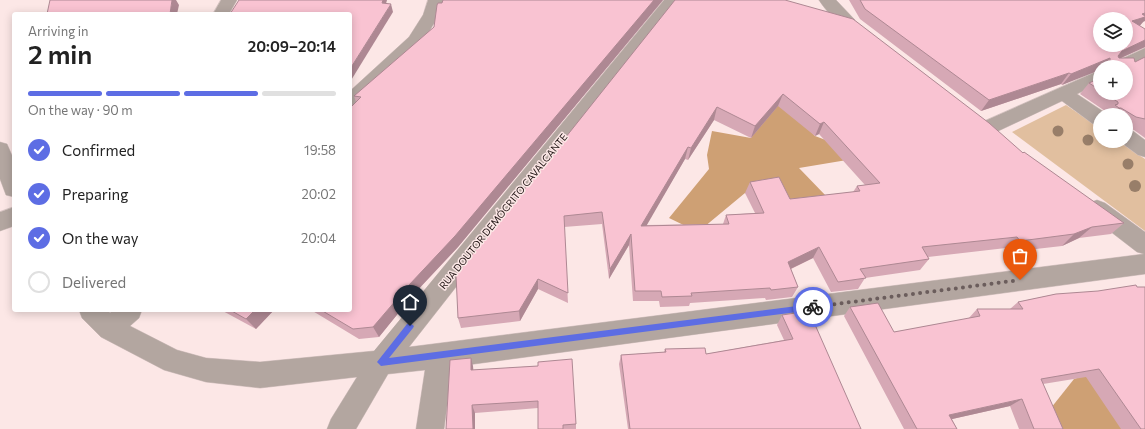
<!DOCTYPE html>
<meta charset="utf-8">
<style>
body{margin:0;font-family:Commissioner,sans-serif;background:#f2f2f2;color:#222;height:100vh;display:flex;flex-direction:column;font-size:15px;white-space:nowrap}
*{box-sizing:border-box;margin:0}
p{font-size:13px;color:#767676}
.icon{flex:none;width:22px;height:22px;fill:none;stroke:currentColor;stroke-width:2;stroke-linecap:round;stroke-linejoin:round}
.map{position:relative;flex:1;overflow:hidden}
.drawer{position:absolute;left:12px;top:12px;width:340px;height:300px;display:flex;flex-direction:column;background:#fff;border-radius:4px;box-shadow:0 2px 10px #0003}
.drawer>*{flex:none}
.buttons{position:absolute;left:1093px;top:12px;display:grid;gap:8px}
.buttons a{display:grid;place-items:center;width:40px;height:40px;border-radius:50%;background:#fff;box-shadow:0 2px 10px #0003;font-size:20px}
.pin{position:absolute;display:grid;place-items:center;width:34px;height:34px;color:#fff;margin:-41px -17px;border-radius:50% 50% 50% 0;rotate:-45deg;box-shadow:0 0 4px #0007}
.pin .icon{rotate:45deg}
.courier{position:absolute;display:grid;place-items:center;width:40px;height:40px;margin:-20px;border:3px solid #5d6de4;border-radius:50%;background:#fff;color:#222;box-shadow:0 1px 5px #0007}
.headline em{font-style:normal;font-weight:600}
.headline div{display:flex;flex-direction:column-reverse}
.headline{display:flex;align-items:center;justify-content:space-between;height:68px;padding:0 16px}
h1{font-size:26px;font-weight:600;line-height:30px}
.bar{display:grid;grid-template-columns:repeat(4,1fr);gap:6px 4px;align-content:center;height:48px;padding:0 16px}
.bar i{height:5px;border-radius:3px;background:#e0e0e0}
.bar .current{background:#5d6de4}
.bar p{grid-column:span 4}
ol{padding:0 16px;list-style:none}
li{display:flex;align-items:center;gap:12px;height:44px}
li p{margin-inline-start:auto}
li .icon{padding:4px;border-radius:50%;background:#5d6de4;color:#fff;stroke-width:4}
li:last-child{color:#767676}
li i{width:22px;height:22px;border:2px solid #e0e0e0;border-radius:50%}
.map>svg:first-child{display:block}
.green{fill:#e1bf9f}
.forest{fill:#cea074}
.lines{fill:none;stroke-linecap:round;stroke-linejoin:round}
.minor-casing{stroke:#d8c5c4;stroke-width:1}
.minor{fill:#b3a6a0;fill-rule:evenodd}
.tree{fill:#987e69}
.wall{fill:#d6a8b5;fill-rule:evenodd}
.shaded-wall{fill:#ae8893}
.building{fill:#f9c3d2;stroke:#ae8893;fill-rule:evenodd}
.route{fill:#5d6de4}
.done{stroke:#6b5d5c;stroke-width:4;stroke-dasharray:0 7.2}
.labels{text-anchor:middle;stroke-width:3;stroke-linejoin:round;paint-order:stroke}
.street-label{font-size:10px;fill:#1d1211;stroke:#fce7e6}
</style>
<div class="map">
<svg width="1145" height="429" viewBox="0 0 1145 429">
<rect width="100%" height="100%" fill="#fce7e6"/>
<path class="green" d="M1066,105L1100,128V141H1118L1145,159V231L1012,132Z"/>
<g class="forest">
<path d="M776,91L815,136L831,142L847,160L799,168L827,197L792,204L745,193L698,232L669,218L709,169L707,155L712,131L751,138Z"/>
<path d="M1086,375L1123,429H1047V413L1074,379Z"/>
</g>
<g class="lines">
<defs>
<g id="minor">
<path d="M221,0H237L229,14H213Z"/>
<path d="M428,0H444L439,15L421,45L357,107L350,109V91L409,37L423,15Z"/>
<path d="M664,0H681L409,347L1144,254L1137,252L1089,215L1086,209L1089,203L1097,200L1105,203L1145,232V274L452,367L444,429H416L425,370L388,374L356,429H327L331,419L357,377L260,388L206,382L164,370L101,337L82,318L79,310H108L110,313L113,310H142L139,318L130,326L177,350L206,358L260,362L374,351Z"/>
<path d="M819,0H836L855,20L853,24C839,27 826,11 819,0Z"/>
<path d="M1145,48V61L1126,71V67H1110L1113,63Z"/>
<path d="M1100,70V83L1077,94L1107,114L1100,115V126L1093,124L1062,101L994,133L987,135L980,133L977,128L980,123Z"/>
<path d="M1126,129L1133,131L1145,140V157L1138,155L1119,141H1126Z"/>
<path d="M0,142L7,144L14,160V197L6,195L0,179Z"/>
<path d="M14,207V226L0,231V212Z"/>
</g>
</defs>
<use href="#minor" class="minor-casing"/>
<use href="#minor" class="minor"/>
</g>
<g class="tree">
<circle cx="1058" cy="131" r="5.5"/>
<circle cx="1088" cy="140" r="5.5"/>
<circle cx="1128" cy="164" r="5.5"/>
<circle cx="1135" cy="186" r="6"/>
</g>
<g class="wall">
<path d="M443,0H663L458,247L413,295L379,337L359,339L311,310H350L356,102L354,96L434,27Z"/>
<path d="M675,0L1023,153L1124,223L1111,234L1079,238L1062,246L1009,252L1006,248L928,257L929,259L920,270L865,278L858,289L831,292L813,258L791,269L798,287L792,297L766,300L765,298L690,303L689,306L660,307L659,301H633L629,245L609,279L602,224L564,227L568,303L538,289L520,321L461,328L458,318ZM778,106L815,136L819,134L865,185L857,186L853,192L790,199L750,182L745,193L755,213L726,215L723,224L646,225L685,159L688,160L714,120L751,138Z"/>
<path d="M849,0H1145L1143,22L1139,26L1145,29V47L1121,58L1135,62L1145,57V138L1134,130L1126,128V115H1105L1108,113L1080,94L1089,83L1100,78V93H1126V67H1100L1062,85L1061,84L981,111L860,19Z"/>
<path d="M1056,294L1145,429H1121L1086,377L1043,384L1063,429H1019L1010,406L952,419L957,429H904L844,316L850,307L894,332L968,319L977,309H1010L1018,302Z"/>
<path d="M221,310H274L256,329Z"/>
<path d="M782,315L861,429H628L619,364L621,355L664,352L665,349L706,354L784,340L777,325Z"/>
<path d="M473,366V370L538,366L576,424V429H538V408L475,413L446,429Z"/>
</g>
<g class="shaded-wall">
<path d="M172,0H176L179,5L177,14H170Z"/>
<path d="M383,0H387L384,11L382,3Z"/>
<path d="M654,0H663L458,247L413,295L379,337L373,327Z"/>
<path d="M391,4L393,12L350,82V69Z"/>
<path d="M1145,13V21L1143,22L1138,28L1132,21L1142,14Z"/>
<path d="M1145,40V47L1112,62L1122,51Z"/>
<path d="M1110,58L1103,67H1100V70L1062,85L1071,74Z"/>
<path d="M1069,73L1061,84L981,111L989,100Z"/>
<path d="M783,94L778,106L751,138L755,126Z"/>
<path d="M717,107L714,120L688,160L691,148Z"/>
<path d="M1119,108H1121L1114,115H1113Z"/>
<path d="M824,122L819,134L815,136L820,124Z"/>
<path d="M688,147L685,159L640,237L641,226Z"/>
<path d="M1092,227L1079,238L1062,246L1074,234Z"/>
<path d="M631,234L629,245L609,279L610,269Z"/>
<path d="M819,247L813,258L782,273L788,262Z"/>
<path d="M538,279V289L520,321L519,311Z"/>
<path d="M255,310H274L256,329L246,319Z"/>
<path d="M471,358L473,366L474,378L471,370Z"/>
<path d="M1022,399L1010,406L939,422L949,415Z"/>
<path d="M472,405L475,413V429H473Z"/>
</g>
<g class="building">
<path d="M50,0H172L170,14H47Z"/>
<path d="M239,0H383L382,3L391,4L350,69V14H230Z"/>
<path d="M443,0H654L455,236L409,285L373,327L353,329L321,310H350V108L361,97L354,96L434,27L437,5L438,3H442Z"/>
<path d="M675,0H785L853,19L989,123L1023,153L1024,152L1124,223L1092,227L1074,234L1020,241L1017,237L922,247L929,259L860,269L866,278L838,282L819,247L788,262L798,287L771,290L770,288L691,293L692,296L662,297L661,291H635L631,234L610,269L602,212L564,216L568,293L538,279L519,311L458,318L456,275ZM783,94L820,124L824,122L880,183L857,186L860,191L790,199L779,177L750,182L764,213L726,215L729,224L641,226L688,147L691,148L717,107L755,126Z"/>
<path d="M860,0H1145V13L1142,14L1145,16V17L1132,21L1145,29V40L1122,51L1118,56L1119,58H1134L1135,62L1145,57V119L1136,117L1121,108H1119L1115,105L1118,104V102L1104,93H1126V67H1110V58L1071,74L1069,73L989,100L865,9ZM1100,19H1126V45H1100Z"/>
<path d="M1100,78V90L1089,83Z"/>
<path d="M1136,285L1137,287H1145V429H1141L1099,369L1041,379L1063,429H1034L1022,399L949,415L957,429H917L850,307L878,303L894,332L980,316L977,309H1023L1018,302L1056,294L1098,291Z"/>
<path d="M230,310H255L246,319Z"/>
<path d="M809,311L861,429H630L621,355L666,352L665,349L705,348L706,354L793,339L782,315Z"/>
<path d="M471,358V370L538,366V362L572,359L576,424L563,425V429H538V401L472,405L473,429H446L450,360Z"/>
</g>
<path class="route" d="M813,304L817,307L813,310L381,366L377,362L407,324L410,323L414,326L413,328L389,358Z"/>
<g class="lines">
<path class="done" d="M813,307L1020,280"/>
</g>
<g class="labels">
<g class="street-label">
<text transform="translate(503 211) rotate(-51)" y="4">RUA DOUTOR DEMÓCRITO CAVALCANTE</text>
</g>
</g>
</svg>
<div class="buttons">
<a><svg class="icon" aria-label="layers" viewBox="0 0 24 24"><path d="M12 4l9 5-9 5-9-5zM3 14l9 5 9-5"/></svg></a>
<a>+</a>
<a>−</a>
</div>
<div class="pin" style="left:1020px;top:280px;background:#ea580c"><svg class="icon" aria-label="bag" viewBox="0 0 24 24"><path d="M5 8h14l-1 12H6zM9 8a3 3 0 0 1 6 0"/></svg></div>
<div class="pin" style="left:410px;top:326px;background:#1f2937"><svg class="icon" aria-label="home" viewBox="0 0 24 24"><path d="M3 11l9-7 9 7M6 9v11h12V9"/></svg></div>
<div class="courier" style="left:813px;top:307px"><svg class="icon" aria-label="bike" viewBox="0 0 24 24"><circle cx="6" cy="16" r="4"/><circle cx="18" cy="16" r="4"/><path d="M6 16l4-8h5l3 8M10 8l3 8H6M13 5h3"/></svg></div>
<section class="drawer">
<div class="headline"><div><h1>2 min</h1><p>Arriving in</p></div><em>20:09–20:14</em></div>
<div class="bar"><i class="current"></i><i class="current"></i><i class="current"></i><i></i><p>On the way · 90 m</p></div>
<ol>
<li><svg class="icon" aria-label="check" viewBox="0 0 24 24"><path d="M5 12l5 5 9-10"/></svg>Confirmed<p>19:58</p></li>
<li><svg class="icon" aria-label="check" viewBox="0 0 24 24"><path d="M5 12l5 5 9-10"/></svg>Preparing<p>20:02</p></li>
<li><svg class="icon" aria-label="check" viewBox="0 0 24 24"><path d="M5 12l5 5 9-10"/></svg>On the way<p>20:04</p></li>
<li><i></i>Delivered</li>
</ol>
</section>
</div>
